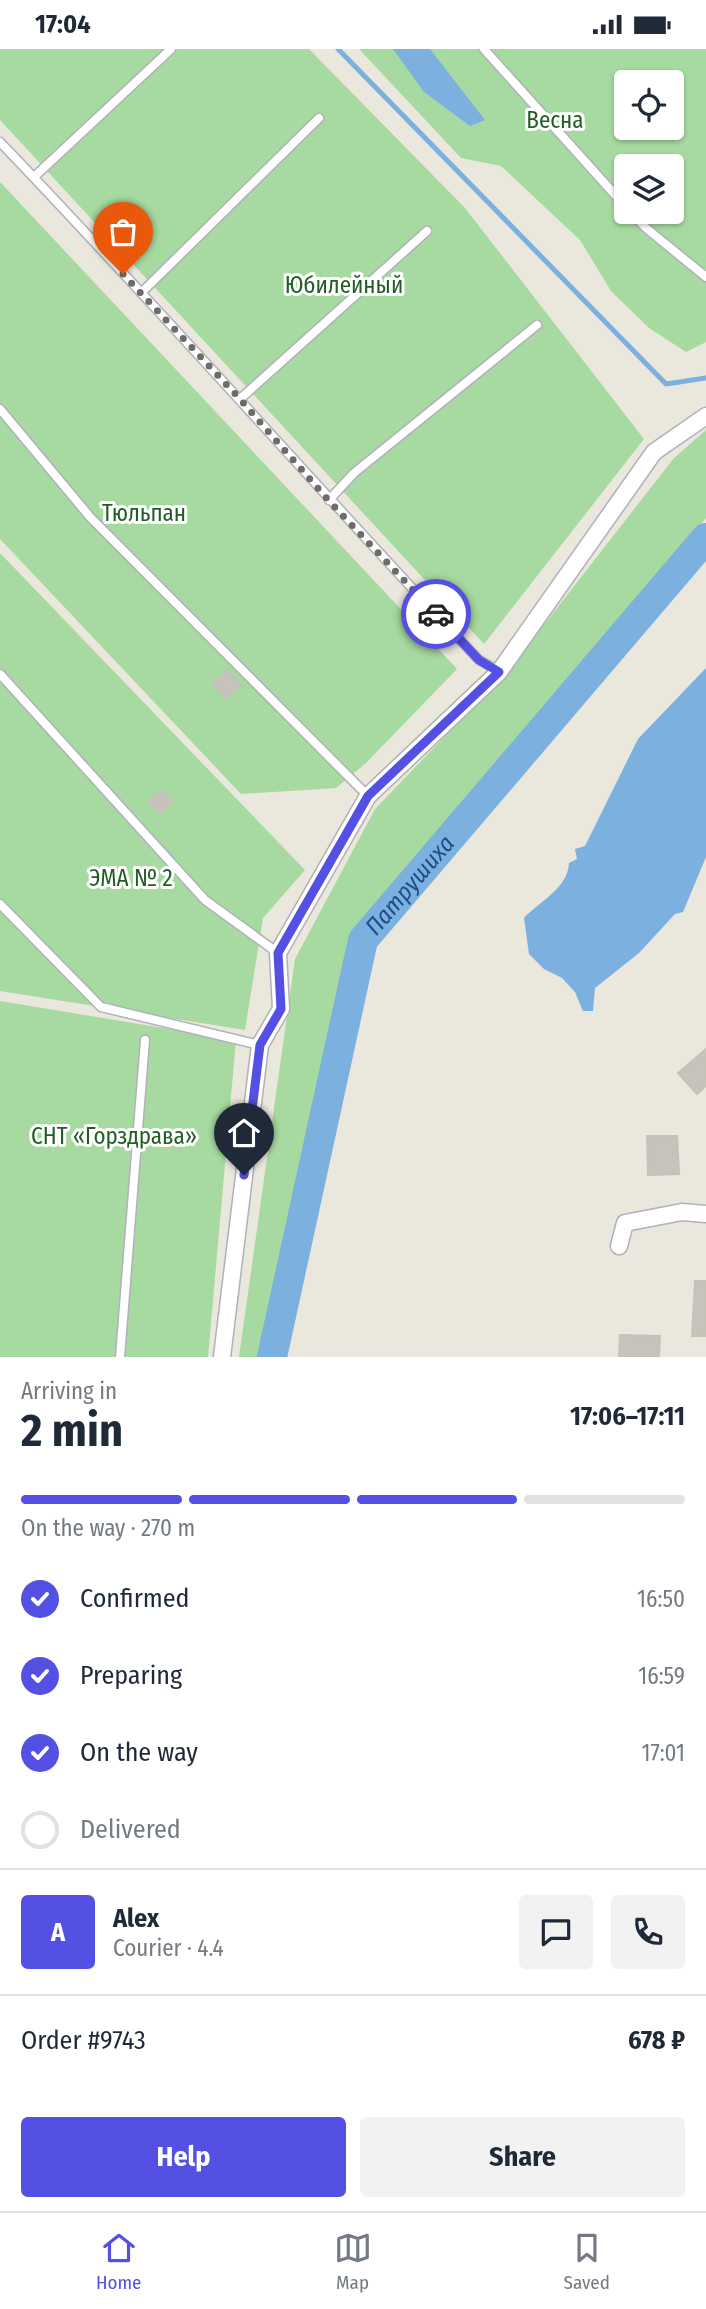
<!DOCTYPE html>
<meta charset="utf-8">
<style>
body{margin:0;font-family:"Fira Sans Condensed",sans-serif;background:#f2f2f3;color:#1f2937;height:100vh;display:flex;flex-direction:column;font-size:26px;white-space:nowrap}
*{box-sizing:border-box;margin:0}
p{font-size:23px;color:#747a83}
.icon{flex:none;width:38px;height:38px;fill:none;stroke:currentColor;stroke-width:2;stroke-linecap:round;stroke-linejoin:round}
.map{position:relative;height:1308px;overflow:hidden}
.sheet{display:flex;flex-direction:column;background:#fff;flex:1}
.sheet>*{flex:none}
.fabs{position:absolute;left:614px;top:21px;display:grid;gap:14px}
.fabs a{display:grid;place-items:center;width:70px;height:70px;border-radius:7px;background:#fff;box-shadow:0 2px 5px #0004;font-size:35px}
.pin{position:absolute;display:grid;place-items:center;width:60px;height:60px;color:#fff;margin:-72px -30px;border-radius:50% 50% 50% 0;rotate:-45deg;box-shadow:0 0 7px #0007}
.pin .icon{rotate:45deg}
.courier{position:absolute;display:grid;place-items:center;width:70px;height:70px;margin:-35px;border:5px solid #5450e3;border-radius:50%;background:#fff;color:#222;box-shadow:0 2px 9px #0007}
.overview em{font-style:normal;font-weight:700}
.overview div{display:flex;flex-direction:column-reverse}
.overview{display:flex;align-items:center;justify-content:space-between;height:119px;padding:0 21px}
h1{font-size:46px;font-weight:700;line-height:52px}
.bar{display:grid;grid-template-columns:repeat(4,1fr);gap:10px 7px;align-content:center;height:84px;padding:0 21px}
.bar i{height:9px;border-radius:5px;background:#e0e1e3}
.bar .current{background:#5450e3}
.bar p{grid-column:span 4}
.line{display:flex;align-items:center;gap:18px;padding:0 21px;border-top:2px solid #e0e1e3}
.line div{flex:1}
.round{display:grid;place-items:center;flex:none;width:74px;height:74px;border-radius:7px;background:#f2f2f3}
ol{padding:0 21px;list-style:none}
li{display:flex;align-items:center;gap:21px;height:77px}
li p{margin-inline-start:auto}
li .icon{padding:7px;border-radius:50%;background:#5450e3;color:#fff;stroke-width:4}
li:last-child{color:#747a83}
li i{width:38px;height:38px;border:4px solid #e0e1e3;border-radius:50%}
.primary-button{display:flex;gap:14px;margin-top:auto;padding:14px 21px}
.primary-button a{flex:1;height:80px;border-radius:7px;background:#5450e3;color:#fff;font-size:28px;font-weight:700;line-height:80px;text-align:center}
.primary-button a+a{background:#f2f2f3;color:#1f2937}
.status{display:flex;justify-content:space-between;align-items:center;height:49px;padding:0 35px;background:#fff;direction:ltr}
.status svg{height:19px;fill:currentColor}
.tabs{display:flex;justify-content:space-around;align-items:center;height:98px;border-top:2px solid #e0e1e3;background:#fff;font-size:19px;color:#747a83}
.tabs a{display:grid;justify-items:center;gap:4px}
.tabs .current{color:#5450e3}
.map>svg:first-child{display:block}
.green{fill:#a7daa0;fill-rule:evenodd}
.water{fill:#7cb0df}
.lines{fill:none;stroke-linecap:round;stroke-linejoin:round}
.stream{stroke:#7cb0df;stroke-width:5}
.river{stroke:#7cb0df;stroke-width:30}
.building{fill:#c5c3bc;stroke:#c5c3b7;stroke-width:2}
.service-casing{stroke:#b1b0bb;stroke-width:11}
.minor-casing{stroke:#b1b0bb;stroke-width:19}
.service{stroke:#fff;stroke-width:8}
.minor{stroke:#fff;stroke-width:16}
.done{stroke:#6d6c68;stroke-width:7;stroke-dasharray:0 12.6}
.route{stroke:#5450e3;stroke-width:9}
.labels{text-anchor:middle;stroke-width:6;stroke-linejoin:round;paint-order:stroke}
.park-label{font-size:23px;fill:#225d23;stroke:#fff}
.water-label{font-size:24px;font-style:italic;fill:#1e4e89;stroke:#fff}
</style>
<div class="status"><b>17:04</b><svg viewBox="0 0 49 12"><path d="M0 12V9h3v3zM5 12V6h3v6zM10 12V3h3v9zM15 12V0h3v12zM26 1h20v11H26zM47 4h2v5h-2z"/></svg></div>
<div class="map">
<svg width="706" height="1308" viewBox="0 0 706 1308">
<rect width="100%" height="100%" fill="#eae7dd"/>
<g class="green">
<path d="M0,0H309L465,159L644,390L484,595L0,71Z"/>
<path d="M359,0H706V293L686,303L649,279L611,242L580,191L501,117L461,109ZM626,33H672V79H626ZM626,117H672V163H626Z"/>
<path d="M0,133L457,620L365,715L336,739L241,745L0,490Z"/>
<path d="M706,381V469L572,633L354,885L266,1308H239L295,910L375,760L507,623L674,409Z"/>
<path d="M0,504L305,821L263,869L245,981L0,942Z"/>
<path d="M0,952L236,991L208,1308H0Z"/>
</g>
<g class="water">
<path d="M393,0H430L485,71L470,77L424,43Z"/>
<path d="M706,619V808L683,863L675,865L639,904L595,939L593,962H583L575,943L562,929L544,920L529,905L524,869C540,852 568,839 569,814L577,810L575,800L585,797L638,690Z"/>
</g>
<g class="lines">
<path class="stream" d="M338,0L666,335L706,329"/>
<path class="river" id="s1" d="M272,1308L363,891L706,489"/>
</g>
<g class="building">
<path d="M227,621L241,636L226,649L212,635Z"/>
<path d="M161,741L173,753L160,765L148,753Z"/>
<path d="M706,1000V1037L697,1045L678,1024Z"/>
<path d="M647,1087H677L679,1125L648,1126Z"/>
<path d="M695,1232H706V1287H692Z"/>
<path d="M620,1286L660,1287L659,1308H619Z"/>
</g>
<g class="lines">
<defs>
<g id="service">
<path d="M484,0L626,158"/>
<path d="M0,93C163,263 318,440 479,611L499,622"/>
<path d="M34,128L171,0"/>
<path d="M631,163L646,179L706,228"/>
<path d="M141,244L319,69"/>
<path d="M240,350L427,182"/>
<path d="M0,360L90,468L368,747"/>
<path d="M329,451L354,424L537,276"/>
<path d="M0,625L205,851L278,904"/>
<path d="M0,855L101,958L260,996"/>
<path d="M120,1308L145,991"/>
</g>
<g id="minor">
<path d="M619,1197L625,1174L682,1163L706,1165"/>
<path d="M222,1308L260,996L281,960L278,904L368,747L499,623L654,403L706,367"/>
</g>
</defs>
<use href="#service" class="service-casing"/>
<use href="#minor" class="minor-casing"/>
<use href="#service" class="service"/>
<use href="#minor" class="minor"/>
</g>
<g class="lines">
<path class="done" d="M123,225L240,350L329,452L436,565"/>
<path class="route" d="M244,1126L260,996L281,960L278,904L368,747L499,623L479,611L436,565"/>
</g>
<g class="labels">
<g class="park-label">
<text x="555" y="79">Весна</text>
<text x="344" y="244">Юбилейный</text>
<text x="144" y="472">Тюльпан</text>
<text x="131" y="837">ЭМА № 2</text>
<text x="114" y="1095">СНТ «Горздрава»</text>
</g>
<g class="water-label">
<text dy="8" stroke="none"><textPath href="#s1" startOffset="499">Патрушиха</textPath></text>
</g>
</g>
</svg>
<div class="fabs">
<a><svg class="icon" aria-label="locate" viewBox="0 0 24 24"><circle cx="12" cy="12" r="6"/><path d="M12 2v4M12 18v4M2 12h4M18 12h4"/></svg></a>
<a><svg class="icon" aria-label="layers" viewBox="0 0 24 24"><path d="M12 4l9 5-9 5-9-5zM3 14l9 5 9-5"/></svg></a>
</div>
<div class="pin" style="left:123px;top:225px;background:#ea580c"><svg class="icon" aria-label="bag" viewBox="0 0 24 24"><path d="M5 8h14l-1 12H6zM9 8a3 3 0 0 1 6 0"/></svg></div>
<div class="pin" style="left:244px;top:1126px;background:#1f2937"><svg class="icon" aria-label="home" viewBox="0 0 24 24"><path d="M3 11l9-7 9 7M6 9v11h12V9"/></svg></div>
<div class="courier" style="left:436px;top:565px"><svg class="icon" aria-label="car" viewBox="0 0 24 24"><path d="M5 17H2v-5l4-1 3-4h7l3 4 3 1v5h-3M9 17h6M6 11h13"/><circle cx="7" cy="17" r="2"/><circle cx="17" cy="17" r="2"/></svg></div>
</div>
<section class="sheet">
<div class="overview"><div><h1>2 min</h1><p>Arriving in</p></div><em>17:06–17:11</em></div>
<div class="bar"><i class="current"></i><i class="current"></i><i class="current"></i><i></i><p>On the way · 270 m</p></div>
<ol>
<li><svg class="icon" aria-label="check" viewBox="0 0 24 24"><path d="M5 12l5 5 9-10"/></svg>Confirmed<p>16:50</p></li>
<li><svg class="icon" aria-label="check" viewBox="0 0 24 24"><path d="M5 12l5 5 9-10"/></svg>Preparing<p>16:59</p></li>
<li><svg class="icon" aria-label="check" viewBox="0 0 24 24"><path d="M5 12l5 5 9-10"/></svg>On the way<p>17:01</p></li>
<li><i></i>Delivered</li>
</ol>
<div class="line" style="height:126px"><b class="round" style="background:#5450e3;color:#fff">A</b><div><b>Alex</b><p>Courier · 4.4</p></div><a class="round"><svg class="icon" aria-label="chat" viewBox="0 0 24 24"><path d="M4 5h16v11H9l-5 4z"/></svg></a><a class="round"><svg class="icon" aria-label="phone" viewBox="0 0 24 24"><path d="M5 4h4l2 5-3 2q2 4 5 5l2-3 5 2v4C11 20 4 13 5 4z"/></svg></a></div>
<div class="line" style="height:91px"><div>Order #9743</div><b>678 ₽</b></div>
<div class="primary-button"><a>Help</a><a>Share</a></div>
</section>
<nav class="tabs">
<a class="current"><svg class="icon" aria-label="home" viewBox="0 0 24 24"><path d="M3 11l9-7 9 7M6 9v11h12V9"/></svg>Home</a>
<a><svg class="icon" aria-label="map" viewBox="0 0 24 24"><path d="M3 6l6-2 6 2 6-2v14l-6 2-6-2-6 2zM9 4v14M15 6v14"/></svg>Map</a>
<a><svg class="icon" aria-label="saved" viewBox="0 0 24 24"><path d="M7 4h10v16l-5-4-5 4z"/></svg>Saved</a>
</nav>
